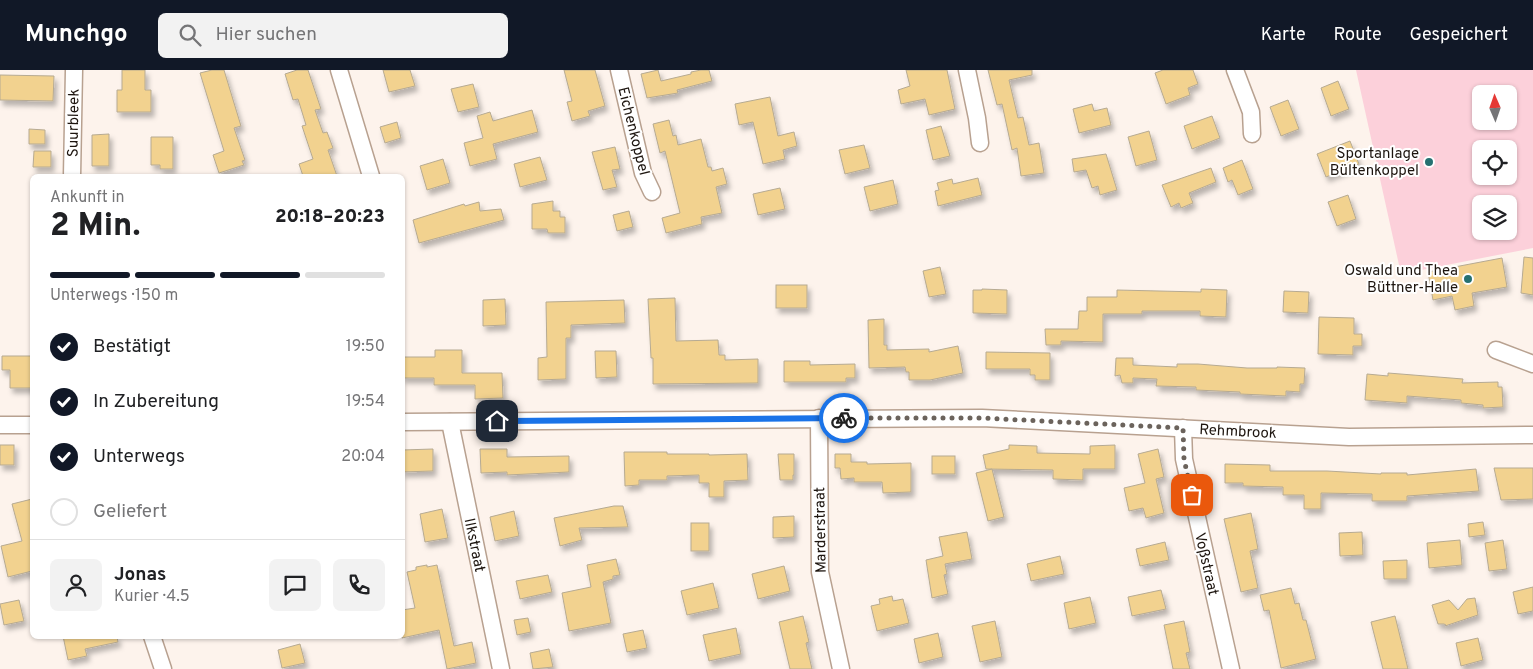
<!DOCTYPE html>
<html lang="de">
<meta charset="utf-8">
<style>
body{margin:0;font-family:Overpass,sans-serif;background:#f2f2f2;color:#202124;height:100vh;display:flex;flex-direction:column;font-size:19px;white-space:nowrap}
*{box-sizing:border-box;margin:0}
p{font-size:16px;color:#757577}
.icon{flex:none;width:28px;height:28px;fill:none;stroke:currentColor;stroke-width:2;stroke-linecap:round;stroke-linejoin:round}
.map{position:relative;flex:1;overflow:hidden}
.side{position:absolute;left:30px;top:104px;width:375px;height:465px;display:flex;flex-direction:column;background:#fff;border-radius:8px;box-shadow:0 1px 4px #0004}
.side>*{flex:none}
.needle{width:32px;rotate:358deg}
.fabs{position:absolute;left:1472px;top:15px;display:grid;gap:10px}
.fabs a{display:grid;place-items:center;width:45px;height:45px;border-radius:8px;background:#fff;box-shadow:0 1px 4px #0004;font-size:25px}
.pin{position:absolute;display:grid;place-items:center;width:42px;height:42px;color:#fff;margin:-21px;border-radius:10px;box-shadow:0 2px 8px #0006}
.courier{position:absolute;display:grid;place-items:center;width:50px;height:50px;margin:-25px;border:4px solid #1a73e8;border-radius:50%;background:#fff;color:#222;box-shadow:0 1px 6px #0007}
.headline em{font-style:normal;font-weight:800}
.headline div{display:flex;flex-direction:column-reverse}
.headline{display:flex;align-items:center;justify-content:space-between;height:85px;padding:0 20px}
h1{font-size:32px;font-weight:800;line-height:38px}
.bar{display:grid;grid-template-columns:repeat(4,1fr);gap:8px 5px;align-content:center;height:60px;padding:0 20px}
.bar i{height:6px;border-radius:4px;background:#e0e0e0}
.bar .active{background:#111827}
.bar p{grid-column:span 4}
.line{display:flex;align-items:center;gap:12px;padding:0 20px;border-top:1px solid #e0e0e0}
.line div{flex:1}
.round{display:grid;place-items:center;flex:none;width:52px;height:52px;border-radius:8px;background:#f2f2f2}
ol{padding:0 20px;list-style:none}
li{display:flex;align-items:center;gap:15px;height:55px}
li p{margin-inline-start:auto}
li .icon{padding:5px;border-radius:50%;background:#111827;color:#fff;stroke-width:4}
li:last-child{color:#757577}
li i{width:28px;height:28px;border:2px solid #e0e0e0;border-radius:50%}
header{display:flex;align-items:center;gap:30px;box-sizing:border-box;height:70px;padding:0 25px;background:#111827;color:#fff}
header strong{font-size:24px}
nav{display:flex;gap:28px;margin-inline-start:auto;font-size:18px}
.search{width:350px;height:45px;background:#f2f2f2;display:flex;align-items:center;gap:12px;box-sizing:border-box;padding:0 18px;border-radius:8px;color:#757577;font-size:19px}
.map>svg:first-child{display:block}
.green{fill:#fcd0da;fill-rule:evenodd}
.building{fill:#f2d28f;stroke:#b6aa92;filter:url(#shadow)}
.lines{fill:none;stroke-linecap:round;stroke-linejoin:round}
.street-casing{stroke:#b8a190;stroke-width:19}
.street{stroke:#fff;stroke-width:16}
.done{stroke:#6b635c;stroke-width:5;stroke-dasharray:0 9}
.route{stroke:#1a73e8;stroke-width:6}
.poi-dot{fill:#267171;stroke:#fff;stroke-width:2}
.labels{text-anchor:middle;stroke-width:4;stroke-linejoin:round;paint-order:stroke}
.street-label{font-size:15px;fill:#1d150f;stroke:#fff}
.poi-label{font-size:15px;fill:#1d150f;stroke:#fff;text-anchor:end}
</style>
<header>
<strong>Munchgo</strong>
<div class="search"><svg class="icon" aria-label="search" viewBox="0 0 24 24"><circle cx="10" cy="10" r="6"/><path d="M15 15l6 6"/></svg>Hier suchen</div>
<nav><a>Karte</a><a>Route</a><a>Gespeichert</a></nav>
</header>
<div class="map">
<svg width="1533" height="599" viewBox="0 0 1533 599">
<defs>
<filter id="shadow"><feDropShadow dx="3" dy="5" stdDeviation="2.5" flood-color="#0004"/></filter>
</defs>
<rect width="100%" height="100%" fill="#fdf3ec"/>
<path class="green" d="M1356,0H1533V178L1401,204ZM1481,24H1509V51H1481ZM1481,79H1509V106H1481ZM1481,134H1509V161H1481Z"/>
<g class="building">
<path d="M122,0H145V20H151V42H117V20H122Z"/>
<path d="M212,0H224L241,56L234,58L245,90L242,91L244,95L219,103L213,85L224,81L200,3Z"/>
<path d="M297,0H308L321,39L315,40L323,63L327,62L333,78L328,80L337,106H303L299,94L313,89L302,56L306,55L298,29L293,30L285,4Z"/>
<path d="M383,0H410L415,16L389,22Z"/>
<path d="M564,0H595L605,36L588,41L590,46L572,51L567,32L572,31Z"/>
<path d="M658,0L661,11L691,4V2L701,0H709L712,11L677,20L678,23L647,28L641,4Z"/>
<path d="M906,0H947L955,39L929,45L925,29L901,34L898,20L910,16Z"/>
<path d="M988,0H1032V5L1009,10L1018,48L1023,47L1029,75L1039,73L1044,103L1021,106L1017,78L1012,80L1002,34L997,35Z"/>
<path d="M1163,0H1193L1198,14L1188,18L1190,25L1166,34L1155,3Z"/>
<path d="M0,5L54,6L53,31L0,30Z"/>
<path d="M1338,11L1349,39L1331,46L1321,18Z"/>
<path d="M473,14L479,37L458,42L451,19Z"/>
<path d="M770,27L778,66L794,62L797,76L783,80L785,89L763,94L753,52L739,55L735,34Z"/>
<path d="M1288,30L1299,59L1281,66L1270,37Z"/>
<path d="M1092,34L1094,41L1107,38L1111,55L1079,63L1073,39Z"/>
<path d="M532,40L538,62L493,74L497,89L470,96L464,73L483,68L477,46L490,42L493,51Z"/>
<path d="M1212,46L1220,68L1192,79L1184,56Z"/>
<path d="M669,50L673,66L676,65L678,75L701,69L708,97H711L712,101L723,98L727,114L716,117L722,143L701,147L702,154L666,163L662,148L680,143L665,81L660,83L653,54Z"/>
<path d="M397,52L401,68L385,73L380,57Z"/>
<path d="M941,56L950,86L933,90L926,60Z"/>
<path d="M29,59L45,60V74H29Z"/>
<path d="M1149,61L1157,90L1136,96L1128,67Z"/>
<path d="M109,64V96H92V65Z"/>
<path d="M151,67H173V99H160V95H151Z"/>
<path d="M1350,71L1359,94L1326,107L1317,84Z"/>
<path d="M864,75L870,98L845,104L839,80Z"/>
<path d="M615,77L620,99L612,100L617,117L603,120L592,82Z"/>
<path d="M34,81H51V97H33Z"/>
<path d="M1106,84L1117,120L1100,125L1098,116L1092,118L1086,100L1074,102L1072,89Z"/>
<path d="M540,87L547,110L520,117L514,94Z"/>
<path d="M443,89L450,113L427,120L420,96Z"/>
<path d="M1242,90L1253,119L1238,125L1232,110L1228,112L1223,98Z"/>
<path d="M1211,98L1216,112L1189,123L1193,133L1181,138L1179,133L1171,137L1162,115Z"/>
<path d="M978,108L982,125L938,136L935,121L939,120L937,113L952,109L953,114Z"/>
<path d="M893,110L898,134L870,141L864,117Z"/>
<path d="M780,118L785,139L758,145L753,124Z"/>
<path d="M1348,125L1356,149L1337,156L1328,132Z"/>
<path d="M553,131V141H560V147H565V163H548L547,159H532V134Z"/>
<path d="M479,132L480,141L501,139L504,150L419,173L413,150L464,134L465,136Z"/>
<path d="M629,141L633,157L617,161L613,145Z"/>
<path d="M1524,187L1533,188V225L1521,223Z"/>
<path d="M1502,188L1507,217L1472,223L1474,236L1455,240L1452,226L1433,230L1428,202Z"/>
<path d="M940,197L946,224L929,227L923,201Z"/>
<rect x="776" y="215" width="31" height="23"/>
<path d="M982,219L1007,220V244L973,243V220H982Z"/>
<path d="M1201,219L1227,220L1226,247L1200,246V241H1142V244H1103V272L1061,271V275H1046L1045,259H1078L1079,241H1087V227H1117V220L1201,222Z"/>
<path d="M1284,221L1309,222L1308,243L1283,242Z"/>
<path d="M675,228L676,271L718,270L719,285H725V290L758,289V313L653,314V288H651L648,229Z"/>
<path d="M505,229L506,255L483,256V230Z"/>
<path d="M624,230L625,253L571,255V268H566V309L538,310V288L547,287L546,232Z"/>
<path d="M1319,247L1354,248V264H1362V276H1353V285L1318,284Z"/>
<path d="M884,249V275H887V280L929,279V282L958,276L963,303L930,310H909V302H906L905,297L869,298L868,250Z"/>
<path d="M435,280H462V303H502L503,328L475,329V315H434V308H402V287H435Z"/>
<path d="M595,281H616L617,307L596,308Z"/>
<path d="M986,282L1050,283V310H1035V305H1030V299H986Z"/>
<path d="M2,286H32V318H10V300H2Z"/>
<path d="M1116,288H1133V295L1177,297V294H1198L1247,298H1277V297L1305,298L1304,314H1300V322L1286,321V326L1240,324V322L1196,320V317L1156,316L1157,309L1133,308V313H1122L1120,305L1115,306Z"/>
<path d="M784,291H810V295L855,294V308H846V312H784Z"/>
<path d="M1388,303L1463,309L1462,313L1498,312V317H1502L1503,337L1483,338V335L1461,333V330L1407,326V333L1365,330L1367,304L1388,306Z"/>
<rect x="0" y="375" width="14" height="20"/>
<path d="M1009,375L1037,376V383L1090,384V376L1115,375V399H1083V410L1053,409V400L986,399L983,385L1009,379Z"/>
<path d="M433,379V401L402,402V380Z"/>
<path d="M480,379H507V387L569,386V402L507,405V402L481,403Z"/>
<path d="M1158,379L1164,407L1156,409L1164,443L1146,448L1143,438L1129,441L1124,418L1145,413L1138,384Z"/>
<path d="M624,382H667V384H709V385L747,384L748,410L724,411V427H709V413H699V405L667,406V410H639V415L625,416Z"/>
<path d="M778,384H794V405H793V410H780Z"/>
<path d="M835,384H851V392H867V394L911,393V422L883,423L882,412H854V408L841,409L840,398H835Z"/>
<rect x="932" y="386" width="23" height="18"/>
<path d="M1225,394L1270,395V401H1327L1381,404V403H1407V405L1476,399L1479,421L1407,426V431H1372V424L1321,423V439H1304V425H1283V417L1243,416V413H1225Z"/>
<path d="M1494,398H1533V429L1501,430Z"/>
<path d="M992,399L1004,447L988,451L976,403Z"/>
<path d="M32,429V501L8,507L1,476L22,471L12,434Z"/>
<path d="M614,436H623L628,457L579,458L582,470L560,476L554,448Z"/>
<path d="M442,439L448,468L425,472L420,444Z"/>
<path d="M514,441L519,466L495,471L490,447Z"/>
<path d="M1251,443L1258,479L1250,481L1258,518L1241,522L1224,449Z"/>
<path d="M794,446V467L773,468V447Z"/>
<path d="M1483,452L1485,465L1469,467L1468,454Z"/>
<rect x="691" y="453" width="18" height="28"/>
<path d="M967,462L972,489L945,494L947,504L944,505L948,524L932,528L926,490L943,486L939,467Z"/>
<path d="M1362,462L1363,485L1340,486L1339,463Z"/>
<path d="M1460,470L1462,495L1429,498L1427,473Z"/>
<path d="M1503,470L1507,499L1489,501L1485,473Z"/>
<path d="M1165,472L1169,490L1140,496L1136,479Z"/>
<path d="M1060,486L1064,504L1031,511L1027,494Z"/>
<path d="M616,489L620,505L613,506V509L603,512L611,553L569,561L562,523L591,517L587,495Z"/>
<path d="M1407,490V509H1384L1383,491Z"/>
<path d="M427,495V497L437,495L454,576L472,572L476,593L447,599L439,560L402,568V540L415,538L407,502L416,500V497Z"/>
<path d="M784,496L790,521L758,529L752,504Z"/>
<path d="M548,505L552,522L520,529L516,511Z"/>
<path d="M713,513L719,538L687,545L681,521Z"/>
<path d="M1533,517V541L1518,544L1513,522Z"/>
<path d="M1291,518L1295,534L1299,533L1303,550H1306L1316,589L1281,598L1269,540L1264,541L1260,525Z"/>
<path d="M1161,520L1166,539L1132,546L1128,527Z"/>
<path d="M892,526L893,531L903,529L909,553L877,561L871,536L880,534L879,529Z"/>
<path d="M1090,527L1096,553L1069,559L1064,533Z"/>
<path d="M1475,528L1478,545L1445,556L1446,555L1444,554H1438L1432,535L1449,530L1458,540L1467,529Z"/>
<path d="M19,530L24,551L4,555L0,534Z"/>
<path d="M803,546L809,572L806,573L812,599H790L779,552Z"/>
<path d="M1395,546L1408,599H1383L1371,552Z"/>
<path d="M528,548L531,562L517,565L514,550Z"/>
<path d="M995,551L1002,587L980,592L972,556Z"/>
<path d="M1184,551L1190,582L1186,583L1190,599H1173L1164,555Z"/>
<path d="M736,558L741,584L709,591L703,565Z"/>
<path d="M643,560L647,578L627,582L623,564Z"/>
<path d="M938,563L943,587L919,593L914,569Z"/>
<path d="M63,566H117L118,572L85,579L87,586L68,590Z"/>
<path d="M1478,568L1483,590L1461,596L1456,573Z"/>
<path d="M300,574L305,593L282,598L278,580Z"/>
<path d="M549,579L553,597L533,599L530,583Z"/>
</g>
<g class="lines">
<defs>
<g id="street">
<path d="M339,0L371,106"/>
<path d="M619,0L643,103L652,122"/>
<path d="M967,0L977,48L980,73"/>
<path d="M1235,0L1251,42L1252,64"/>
<path d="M72,106L74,0"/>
<path d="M1496,280L1533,294"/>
<path d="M819,348L820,502L841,599"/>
<path d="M402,352L982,348L1349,367L1533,365"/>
<path d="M450,352L501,599"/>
<path d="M0,355H32"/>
<path d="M1183,358L1184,389L1231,599"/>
<path d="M152,566L163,599"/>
</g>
</defs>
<use href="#street" class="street-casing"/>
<use href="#street" class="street"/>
</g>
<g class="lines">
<path class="done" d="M844,348H982L1183,358L1184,389L1192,425"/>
<path class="route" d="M497,351L844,348"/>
</g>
<g class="poi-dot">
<circle cx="1429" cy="92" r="5"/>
<circle cx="1468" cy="209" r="5"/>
</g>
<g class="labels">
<g class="street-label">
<text transform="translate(73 53) rotate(-89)" y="5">Suurbleek</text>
<text transform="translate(634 61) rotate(76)" y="5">Eichenkoppel</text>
<text transform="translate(1238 361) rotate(3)" y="5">Rehmbrook</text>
<text transform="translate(820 460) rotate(-91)" y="5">Marderstraat</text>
<text transform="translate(475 475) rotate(78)" y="5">Ilkstraat</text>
<text transform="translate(1207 494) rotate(77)" y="5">Voßstraat</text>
</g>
<g class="poi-label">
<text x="1419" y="88">Sportanlage<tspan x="1419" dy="17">Bültenkoppel</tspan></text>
<text x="1458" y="205">Oswald und Thea<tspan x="1458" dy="17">Büttner-Halle</tspan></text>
</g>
</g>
</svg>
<div class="fabs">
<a><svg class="needle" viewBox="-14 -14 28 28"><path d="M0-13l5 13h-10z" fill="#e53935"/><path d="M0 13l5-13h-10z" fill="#757577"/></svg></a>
<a><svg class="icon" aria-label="locate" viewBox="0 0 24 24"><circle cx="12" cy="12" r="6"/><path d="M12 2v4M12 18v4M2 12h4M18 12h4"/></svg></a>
<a><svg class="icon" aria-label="layers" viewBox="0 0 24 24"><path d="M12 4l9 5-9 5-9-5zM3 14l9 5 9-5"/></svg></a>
</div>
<div class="pin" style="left:1192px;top:425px;background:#ea580c"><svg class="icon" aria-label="bag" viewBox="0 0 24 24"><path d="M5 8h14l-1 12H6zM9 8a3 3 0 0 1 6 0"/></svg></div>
<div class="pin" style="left:497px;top:351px;background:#1f2937"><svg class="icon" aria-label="home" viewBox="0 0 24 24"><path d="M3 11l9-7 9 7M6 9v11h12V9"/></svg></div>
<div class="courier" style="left:844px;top:348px"><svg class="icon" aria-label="bike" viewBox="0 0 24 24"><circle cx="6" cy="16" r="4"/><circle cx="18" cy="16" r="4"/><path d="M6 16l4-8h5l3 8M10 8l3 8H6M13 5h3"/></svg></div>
<section class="side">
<div class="headline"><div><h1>2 Min.</h1><p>Ankunft in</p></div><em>20:18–20:23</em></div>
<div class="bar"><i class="active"></i><i class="active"></i><i class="active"></i><i></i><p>Unterwegs · 150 m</p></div>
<ol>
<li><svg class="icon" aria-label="check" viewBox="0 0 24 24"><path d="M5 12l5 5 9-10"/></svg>Bestätigt<p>19:50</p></li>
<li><svg class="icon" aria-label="check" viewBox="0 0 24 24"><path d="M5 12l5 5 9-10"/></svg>In Zubereitung<p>19:54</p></li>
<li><svg class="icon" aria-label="check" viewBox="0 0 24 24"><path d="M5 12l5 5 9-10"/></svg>Unterwegs<p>20:04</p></li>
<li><i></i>Geliefert</li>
</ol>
<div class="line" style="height:90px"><a class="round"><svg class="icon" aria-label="person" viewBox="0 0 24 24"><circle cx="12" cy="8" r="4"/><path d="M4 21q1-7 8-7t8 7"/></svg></a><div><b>Jonas</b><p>Kurier · 4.5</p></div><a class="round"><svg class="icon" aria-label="chat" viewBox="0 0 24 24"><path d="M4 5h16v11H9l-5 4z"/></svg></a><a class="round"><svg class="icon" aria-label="phone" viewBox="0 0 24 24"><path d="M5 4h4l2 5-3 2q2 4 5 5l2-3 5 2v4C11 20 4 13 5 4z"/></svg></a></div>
</section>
</div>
